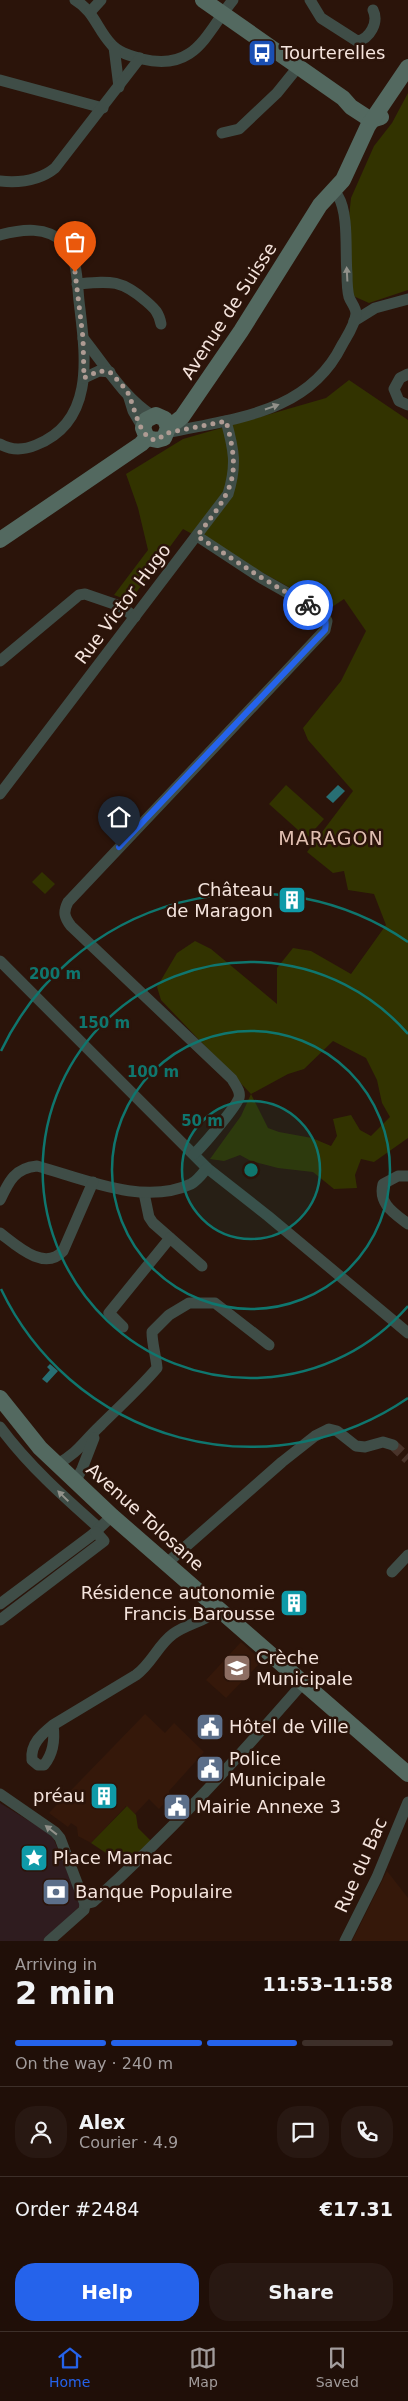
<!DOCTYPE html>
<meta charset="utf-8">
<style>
body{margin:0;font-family:"DejaVu Sans",sans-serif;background:#281812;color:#f1f3f6;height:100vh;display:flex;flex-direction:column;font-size:19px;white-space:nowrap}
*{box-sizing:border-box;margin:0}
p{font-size:16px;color:#a29c9c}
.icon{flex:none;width:28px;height:28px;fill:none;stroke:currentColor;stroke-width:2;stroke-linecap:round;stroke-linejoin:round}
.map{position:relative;height:1941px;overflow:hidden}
.side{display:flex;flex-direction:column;background:#200f08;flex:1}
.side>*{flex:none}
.pin{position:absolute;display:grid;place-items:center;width:42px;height:42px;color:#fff;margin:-51px -21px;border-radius:50% 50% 50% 0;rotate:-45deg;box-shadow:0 0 5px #0007}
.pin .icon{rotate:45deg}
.courier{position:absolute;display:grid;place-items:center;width:50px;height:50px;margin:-25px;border:4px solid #2563eb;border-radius:50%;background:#fff;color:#222;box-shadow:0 1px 6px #0007}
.summary em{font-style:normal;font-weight:800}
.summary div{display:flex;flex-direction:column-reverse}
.summary{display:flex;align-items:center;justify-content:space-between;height:85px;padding:0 15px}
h1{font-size:32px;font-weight:800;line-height:38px}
.bar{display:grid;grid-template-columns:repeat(4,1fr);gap:8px 5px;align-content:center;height:60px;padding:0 15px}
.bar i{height:6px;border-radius:4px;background:#3d2f29}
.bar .on{background:#2563eb}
.bar p{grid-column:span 4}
.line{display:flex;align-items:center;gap:12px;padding:0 15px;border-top:1px solid #3d2f29}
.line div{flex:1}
.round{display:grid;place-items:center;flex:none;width:52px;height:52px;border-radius:20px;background:#281812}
.primary-button{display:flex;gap:10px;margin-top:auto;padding:10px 15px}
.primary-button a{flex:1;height:58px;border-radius:20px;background:#2563eb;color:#fff;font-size:20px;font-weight:800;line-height:58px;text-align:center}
.primary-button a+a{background:#281812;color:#f1f3f6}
.menu{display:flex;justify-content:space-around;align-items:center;height:70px;border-top:1px solid #3d2f29;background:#200f08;font-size:14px;color:#a29c9c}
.menu a{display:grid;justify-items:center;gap:2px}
.menu .on{color:#2563eb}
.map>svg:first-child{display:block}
.commercial{fill:#2f1c1f}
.built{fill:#35180a}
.green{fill:#323300;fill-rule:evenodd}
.water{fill:#286f74}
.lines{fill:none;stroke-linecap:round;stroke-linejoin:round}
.street-tunnel{stroke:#49332a;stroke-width:11;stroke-dasharray:11 5.5;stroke-linecap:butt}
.street{stroke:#3f4d47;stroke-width:11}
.secondary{stroke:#536960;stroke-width:16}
.oneway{fill:#91918a}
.done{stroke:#ae9b93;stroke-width:5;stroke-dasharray:0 9}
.route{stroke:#2563eb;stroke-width:6}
.ring{fill:none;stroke:#0f766e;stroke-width:2.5}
.labels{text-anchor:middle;stroke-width:5;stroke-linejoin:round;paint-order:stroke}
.poi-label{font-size:18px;fill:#f5e4dd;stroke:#2b140a;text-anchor:start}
.street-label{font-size:18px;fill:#f5e4dd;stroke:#2b140a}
.neighbourhood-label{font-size:19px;letter-spacing:1px;fill:#e0bfb1;stroke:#2b140a}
.centre{fill:#0f766e;stroke:#2b140a;stroke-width:2.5}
.ring-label{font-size:15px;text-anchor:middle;font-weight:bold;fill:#0f766e;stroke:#2b140a;stroke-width:5;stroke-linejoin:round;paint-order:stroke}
</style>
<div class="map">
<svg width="408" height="1941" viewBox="0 0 408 1941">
<rect width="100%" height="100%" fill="#2b140a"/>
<path class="commercial" d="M0,1803L52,1835L81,1905L43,1941H0Z"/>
<g class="built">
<path d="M241,1642L262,1661L226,1698L206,1680Z"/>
<path d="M145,1714L165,1733L174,1723L204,1752L169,1791L170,1797L159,1809L149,1799L135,1814L126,1806L91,1843L78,1836L77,1827L71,1823L68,1827L49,1813Z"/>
<path d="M387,1871L408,1898V1941H352Z"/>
</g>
<g class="green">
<path d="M408,93V290L369,303L351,295L348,227L351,198L374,146L392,123Z"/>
<path d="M349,380L408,420V1138L374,1162L361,1159L355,1175L357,1188L334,1189L313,1172L278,1168L251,1161L240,1155L224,1161L210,1159L241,1116L251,1094L161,1000L157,987L177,953L195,941L211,949L277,1004V968L293,948L311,951L351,974L386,925L374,894L348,890L344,871L333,873L307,852L353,791L308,740L303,728L341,681L366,631L344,599L329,609L183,529L130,601L114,595L148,550L138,508L126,474L183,439L326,398ZM333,1041L366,1058L377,1080L382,1103L390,1117L371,1136L360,1130L351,1115L333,1119L337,1136L331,1146L312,1138L279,1132L268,1128L251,1094L288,1074L304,1069Z"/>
<path d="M286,785L324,819L307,838L269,804Z"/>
<path d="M42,872L55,884L45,894L32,882Z"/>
<path d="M127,1806L136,1815L138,1828L152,1842L127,1867L91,1843Z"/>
</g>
<g class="water">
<path d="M338,785L345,791L333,803L326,797Z"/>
<path d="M50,1364L58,1371L47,1383L42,1379L50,1370L47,1367Z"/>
</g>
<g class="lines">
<path class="street-tunnel" d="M393,1445L408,1459"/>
<g class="street">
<path d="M75,0C94,11 97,29 111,44C118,53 132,56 142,59C196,72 206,33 233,0"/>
<path d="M310,0L321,18L357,41C370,39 379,22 373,10"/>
<path d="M90,12L101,0"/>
<path d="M114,47L119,87"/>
<path d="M0,80L103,108"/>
<path d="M222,133L239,129L277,93L298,67"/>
<path d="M0,181C19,183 39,181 55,168L140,58"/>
<path d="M0,235C22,229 47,226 64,243C78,257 77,283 79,301C85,353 97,421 36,445C24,450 12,451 0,444"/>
<path d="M77,284C110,281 121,279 147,302C155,309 159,313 161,324"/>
<path d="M354,321L375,308L408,299"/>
<path d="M83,338C104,364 124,398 153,416"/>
<path d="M408,374L400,378L394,389L399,401L408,405"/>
<path d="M84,378L99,371L110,372"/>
<path d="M129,398L133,411L143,428"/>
<path d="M167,433C234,418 308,414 342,345C347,336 355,325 356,314C356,307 351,303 349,297C347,289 347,282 347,274C345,253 349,214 338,196L329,194"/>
<path d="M0,661L79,595L85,594L120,606L135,617"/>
<path d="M0,794L228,494C237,465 234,450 226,421"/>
<path d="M0,961L207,1168L268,1216L408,1333"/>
<path d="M194,1154C202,1147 236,1107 239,1098C241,1091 235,1085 232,1079L71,926C64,917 63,912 68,902L325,630L327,621L323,613L261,578L197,536"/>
<path d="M408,1176H398L383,1184C378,1204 394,1213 408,1224"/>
<path d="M144,1193L149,1217L153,1223L202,1266"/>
<path d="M0,1200C9,1181 15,1168 37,1166C84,1179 144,1206 191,1184C197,1181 203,1173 207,1168"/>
<path d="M0,1233C16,1245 44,1272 63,1251L93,1182"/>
<path d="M123,1327L109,1313L170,1238"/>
<path d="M0,1427C28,1465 64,1497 99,1528"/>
<path d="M56,1465C79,1452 82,1443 100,1426C119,1407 139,1389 157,1368C156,1356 152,1344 152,1332L169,1315L189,1303H215L269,1345"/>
<path d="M75,1482L82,1469L94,1438"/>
<path d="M167,1563L282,1462L315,1436L329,1429L337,1431L356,1446L365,1447L383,1442L393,1445"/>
<path d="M392,1572L408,1555"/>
<path d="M0,1604L92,1535L112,1516"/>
<path d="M0,1620L104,1541L96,1532"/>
<path d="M53,1725C42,1734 30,1744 32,1760L38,1765H44C53,1754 55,1739 53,1725L136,1675C152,1663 158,1645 173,1634C188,1623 205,1622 218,1609"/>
<path d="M0,1794L55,1832L60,1838L85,1904L84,1910L49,1941"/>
<path d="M85,1904L93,1902C170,1833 235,1761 303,1683"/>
<path d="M345,1941L377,1877L408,1802"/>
</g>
<g class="secondary">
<path d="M203,0L343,98L351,107L371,120L381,117"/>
<path d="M168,428L165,419L156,415L146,420L143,428L147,438L157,440L164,438L168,428L182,417L241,331L320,205L343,180L368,126L408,67"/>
<path d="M0,540L141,444L147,438"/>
<path d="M0,1398L40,1448L112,1516L408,1774"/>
</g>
</g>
<defs><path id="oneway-solid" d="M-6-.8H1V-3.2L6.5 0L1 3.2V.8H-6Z" transform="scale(1.25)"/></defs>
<g class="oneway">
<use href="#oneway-solid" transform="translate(347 274) rotate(-93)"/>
<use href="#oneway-solid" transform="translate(272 407) rotate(-19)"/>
<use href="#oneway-solid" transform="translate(63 1496) rotate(-136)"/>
<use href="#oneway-solid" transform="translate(51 1830) rotate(-142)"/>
</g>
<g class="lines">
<path class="done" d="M75,272L83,338L84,378L99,371L110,372C116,379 124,386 128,393C135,407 139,440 157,440L167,433L226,421C242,478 232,491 197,536L262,578L308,605"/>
<path class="route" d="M119,847L325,630C328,615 321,612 308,605"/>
</g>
<circle cx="251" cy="1170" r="69" fill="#0f766e" fill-opacity=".12"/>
<g class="ring">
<circle cx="251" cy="1170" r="69"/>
<circle cx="251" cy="1170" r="139"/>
<path d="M408 1306A208 208 0 1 1 408 1034"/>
<path d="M408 1398A277 277 0 0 1 1 1289M1 1051A277 277 0 0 1 408 942"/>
</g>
<defs>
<symbol id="bus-square" viewBox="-11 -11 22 22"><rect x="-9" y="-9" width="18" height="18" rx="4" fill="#1a4fb4" stroke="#2b140a"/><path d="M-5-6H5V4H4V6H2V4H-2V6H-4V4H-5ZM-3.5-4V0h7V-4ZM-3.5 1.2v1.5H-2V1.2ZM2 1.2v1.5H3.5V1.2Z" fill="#fff"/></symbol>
<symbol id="building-square" viewBox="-11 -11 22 22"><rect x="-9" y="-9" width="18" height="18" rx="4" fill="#0f9aa8" stroke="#2b140a"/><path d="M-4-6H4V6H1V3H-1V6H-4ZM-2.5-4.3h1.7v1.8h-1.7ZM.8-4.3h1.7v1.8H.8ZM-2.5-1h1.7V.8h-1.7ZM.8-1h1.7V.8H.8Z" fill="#fff"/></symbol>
<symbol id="school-square" viewBox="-11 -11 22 22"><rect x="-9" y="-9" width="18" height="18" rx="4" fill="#8d6e63" stroke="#2b140a"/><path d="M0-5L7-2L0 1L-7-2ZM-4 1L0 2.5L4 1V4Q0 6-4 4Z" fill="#fff"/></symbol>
<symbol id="civic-square" viewBox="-11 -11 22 22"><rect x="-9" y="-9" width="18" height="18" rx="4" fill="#5c6f8a" stroke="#2b140a"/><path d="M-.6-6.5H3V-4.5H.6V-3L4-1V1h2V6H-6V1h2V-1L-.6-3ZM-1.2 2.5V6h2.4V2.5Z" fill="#fff"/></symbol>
<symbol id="sight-square" viewBox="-11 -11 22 22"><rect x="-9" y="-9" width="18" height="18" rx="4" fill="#0f9aa8" stroke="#2b140a"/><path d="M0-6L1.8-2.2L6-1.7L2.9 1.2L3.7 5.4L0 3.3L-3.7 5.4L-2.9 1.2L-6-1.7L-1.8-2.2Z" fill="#fff"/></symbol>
<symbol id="bank-square" viewBox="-11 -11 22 22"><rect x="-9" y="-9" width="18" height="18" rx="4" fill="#5c6f8a" stroke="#2b140a"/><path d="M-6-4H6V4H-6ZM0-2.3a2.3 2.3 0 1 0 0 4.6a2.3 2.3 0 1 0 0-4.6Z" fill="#fff"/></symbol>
</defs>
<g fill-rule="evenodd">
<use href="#bus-square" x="246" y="37" width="32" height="32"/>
<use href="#building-square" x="276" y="884" width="32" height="32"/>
<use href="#building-square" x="278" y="1587" width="32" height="32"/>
<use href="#school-square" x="221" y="1652" width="32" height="32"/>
<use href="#civic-square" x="194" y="1711" width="32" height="32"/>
<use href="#civic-square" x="194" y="1753" width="32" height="32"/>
<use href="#building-square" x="88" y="1780" width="32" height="32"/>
<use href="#civic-square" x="161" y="1791" width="32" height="32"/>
<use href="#sight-square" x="18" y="1842" width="32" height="32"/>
<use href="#bank-square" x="40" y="1876" width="32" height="32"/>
</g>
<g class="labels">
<g class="poi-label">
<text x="281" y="59">Tourterelles</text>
<text x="273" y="896" text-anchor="end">Château<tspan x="273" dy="21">de Maragon</tspan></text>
<text x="275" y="1599" text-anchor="end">Résidence autonomie<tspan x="275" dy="21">Francis Barousse</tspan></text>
<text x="256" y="1664">Crèche<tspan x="256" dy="21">Municipale</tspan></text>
<text x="229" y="1733">Hôtel de Ville</text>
<text x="229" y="1765">Police<tspan x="229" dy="21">Municipale</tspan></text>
<text x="85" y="1802" text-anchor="end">préau</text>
<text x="196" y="1813">Mairie Annexe 3</text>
<text x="53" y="1864">Place Marnac</text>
<text x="75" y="1898">Banque Populaire</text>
</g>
<g class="street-label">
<text transform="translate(229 311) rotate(-57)" y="6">Avenue de Suisse</text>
<text transform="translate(123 604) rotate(-53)" y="6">Rue Victor Hugo</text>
<text transform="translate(145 1517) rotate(42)" y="6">Avenue Tolosane</text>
<text transform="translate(361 1865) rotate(-66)" y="6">Rue du Bac</text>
</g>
<g class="neighbourhood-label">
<text x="331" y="845">MARAGON</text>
</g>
</g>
<circle cx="251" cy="1170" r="8" class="centre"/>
<g class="ring-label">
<text x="55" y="979">200 m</text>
<text x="104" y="1028">150 m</text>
<text x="153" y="1077">100 m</text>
<text x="202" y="1126">50 m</text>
</g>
</svg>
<div class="pin" style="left:75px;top:272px;background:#ea580c"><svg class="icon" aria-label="bag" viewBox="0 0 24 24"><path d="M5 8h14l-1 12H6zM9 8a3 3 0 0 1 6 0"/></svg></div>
<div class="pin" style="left:119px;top:847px;background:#1f2937"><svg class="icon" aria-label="home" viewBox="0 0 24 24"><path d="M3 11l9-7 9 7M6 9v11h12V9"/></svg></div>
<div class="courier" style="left:308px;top:605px"><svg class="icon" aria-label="bike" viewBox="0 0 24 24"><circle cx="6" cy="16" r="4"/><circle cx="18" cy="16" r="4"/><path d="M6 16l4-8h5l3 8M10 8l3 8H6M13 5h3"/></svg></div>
</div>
<section class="side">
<div class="summary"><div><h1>2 min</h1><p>Arriving in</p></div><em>11:53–11:58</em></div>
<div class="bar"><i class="on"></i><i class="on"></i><i class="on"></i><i></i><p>On the way · 240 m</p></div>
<div class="line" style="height:90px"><a class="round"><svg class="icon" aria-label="person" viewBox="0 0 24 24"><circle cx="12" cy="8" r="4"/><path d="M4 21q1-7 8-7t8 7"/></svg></a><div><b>Alex</b><p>Courier · 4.9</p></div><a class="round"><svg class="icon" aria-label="chat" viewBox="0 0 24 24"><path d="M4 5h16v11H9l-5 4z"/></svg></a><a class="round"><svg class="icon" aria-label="phone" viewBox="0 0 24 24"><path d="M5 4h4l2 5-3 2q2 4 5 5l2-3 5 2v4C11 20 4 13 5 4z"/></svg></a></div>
<div class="line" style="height:65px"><div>Order #2484</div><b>€17.31</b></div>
<div class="primary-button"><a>Help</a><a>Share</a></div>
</section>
<nav class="menu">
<a class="on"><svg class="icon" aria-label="home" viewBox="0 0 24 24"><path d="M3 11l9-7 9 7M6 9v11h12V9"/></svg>Home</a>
<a><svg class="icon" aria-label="map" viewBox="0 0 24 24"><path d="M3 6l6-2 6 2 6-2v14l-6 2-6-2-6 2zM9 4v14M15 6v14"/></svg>Map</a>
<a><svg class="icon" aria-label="saved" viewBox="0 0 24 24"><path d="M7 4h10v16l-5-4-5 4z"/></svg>Saved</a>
</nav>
